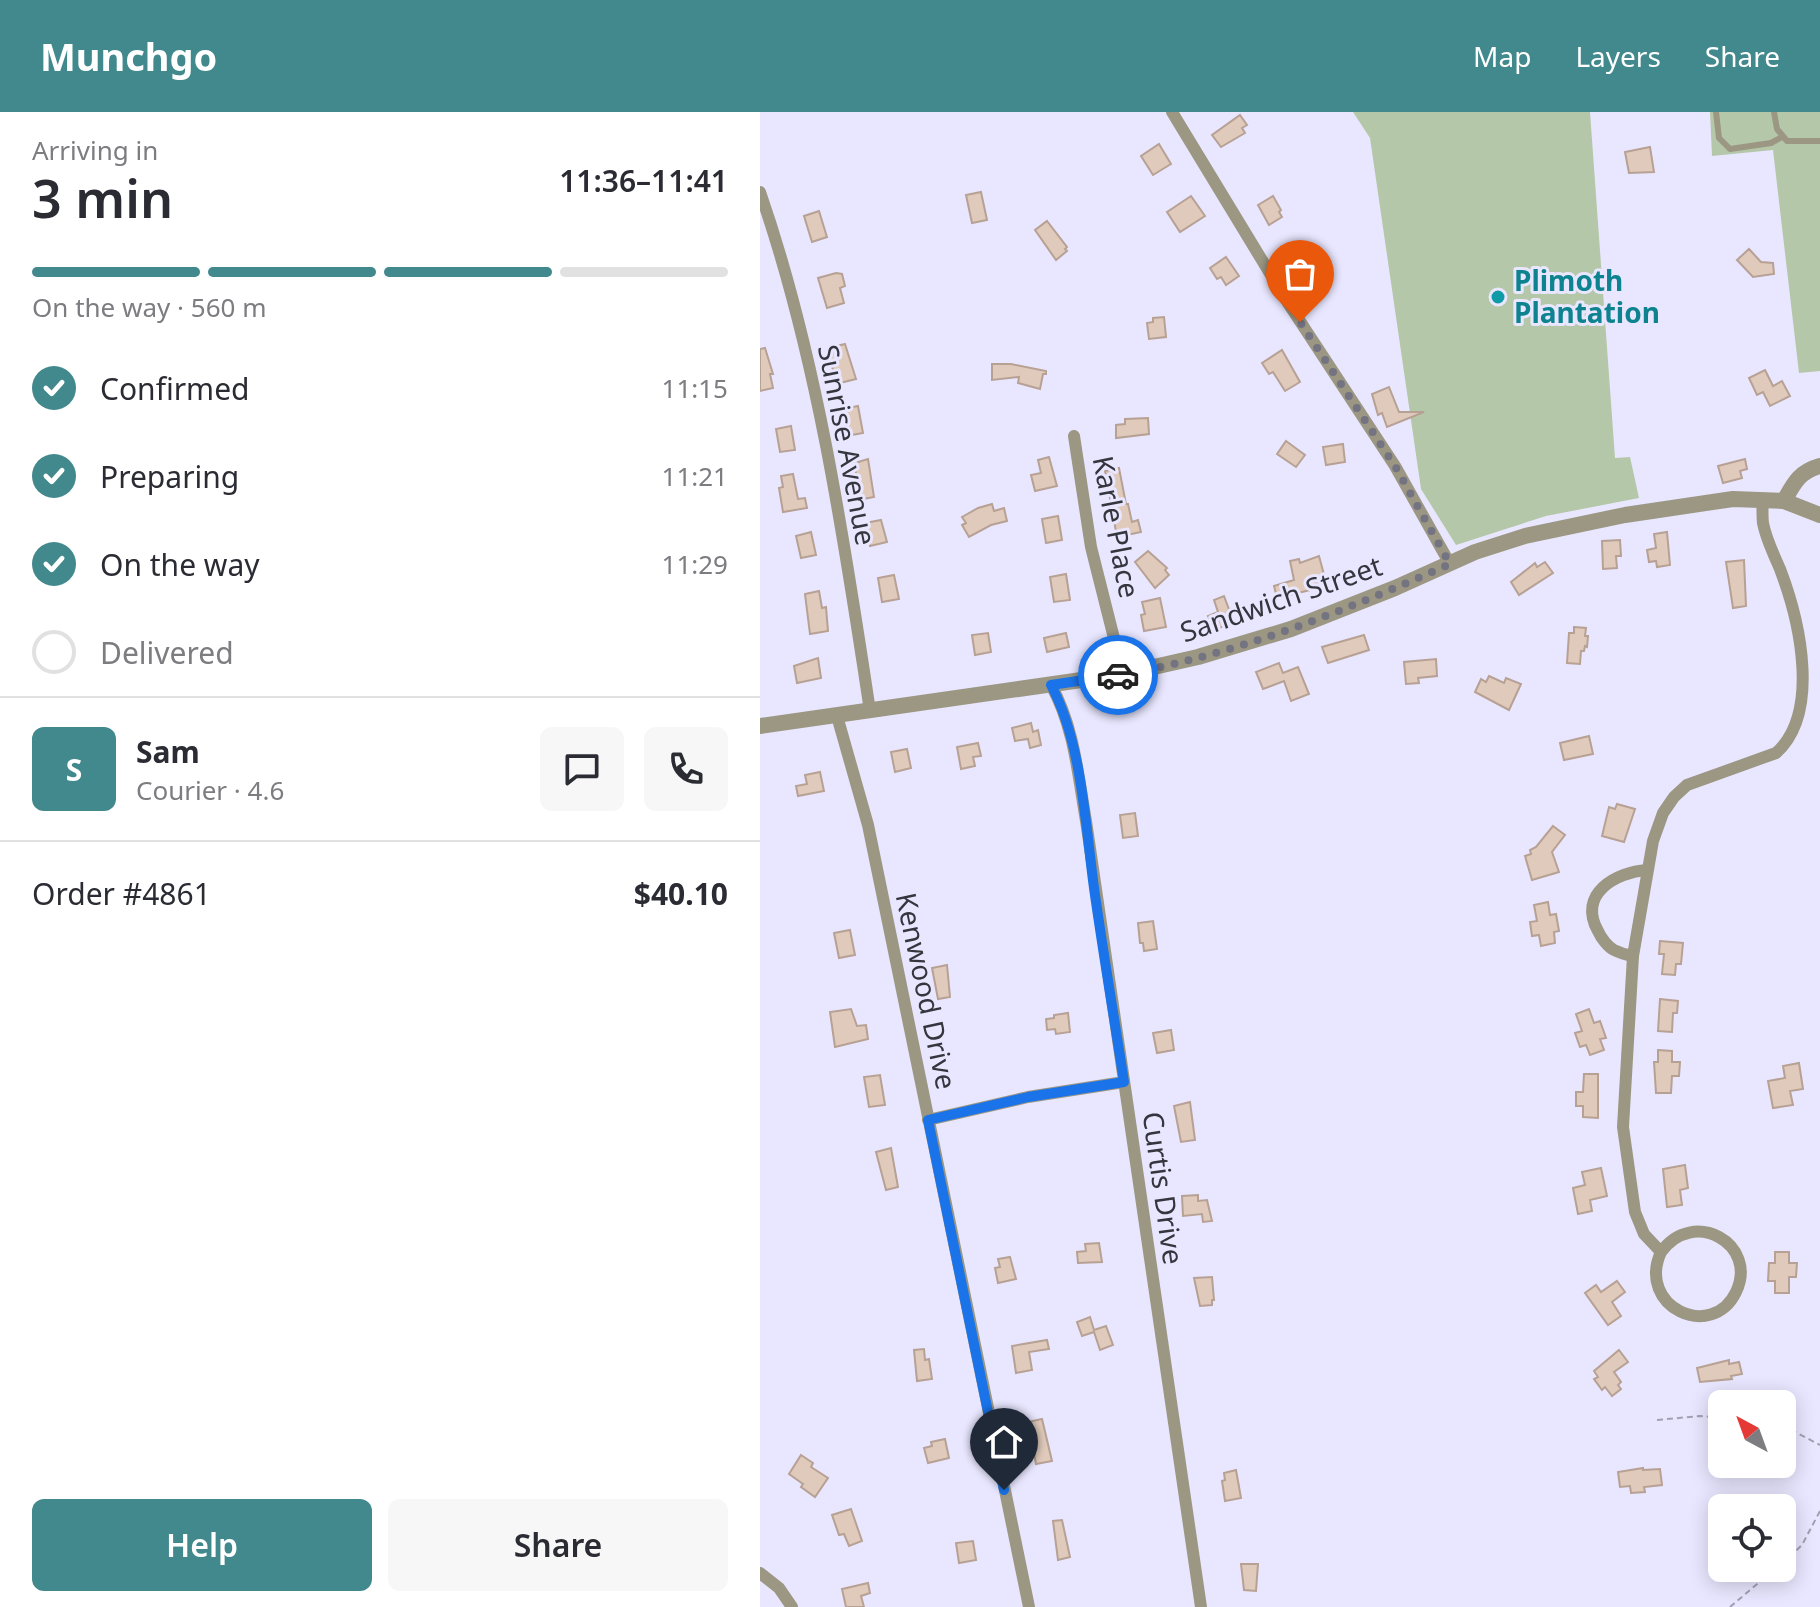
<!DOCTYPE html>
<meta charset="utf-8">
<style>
body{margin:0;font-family:"Noto Sans",sans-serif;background:#f7f7f7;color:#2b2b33;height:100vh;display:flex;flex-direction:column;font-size:30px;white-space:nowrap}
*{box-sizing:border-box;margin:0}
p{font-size:26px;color:#7c7c81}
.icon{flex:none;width:44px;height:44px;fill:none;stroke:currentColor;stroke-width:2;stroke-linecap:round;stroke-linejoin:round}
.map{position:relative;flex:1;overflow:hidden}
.details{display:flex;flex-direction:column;background:#fff;width:760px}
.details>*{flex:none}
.needle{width:52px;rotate:319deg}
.fabs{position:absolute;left:948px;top:1278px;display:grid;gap:16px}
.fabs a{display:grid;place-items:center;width:88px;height:88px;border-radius:12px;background:#fff;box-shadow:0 4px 20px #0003;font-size:40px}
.pin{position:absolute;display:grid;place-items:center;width:68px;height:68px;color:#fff;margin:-82px -34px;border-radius:50% 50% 50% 0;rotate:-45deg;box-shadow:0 0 8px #0007}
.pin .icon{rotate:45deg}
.courier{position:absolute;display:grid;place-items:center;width:80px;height:80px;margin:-40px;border:6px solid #1a73e8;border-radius:50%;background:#fff;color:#222;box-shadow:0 2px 10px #0007}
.head em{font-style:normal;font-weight:600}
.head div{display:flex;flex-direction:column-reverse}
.head{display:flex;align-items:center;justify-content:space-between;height:136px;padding:0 32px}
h1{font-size:52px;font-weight:600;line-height:60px}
.bar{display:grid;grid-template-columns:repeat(4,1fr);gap:12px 8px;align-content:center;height:96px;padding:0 32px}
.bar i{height:10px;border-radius:6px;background:#e1e1e2}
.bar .current{background:#41898c}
.bar p{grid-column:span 4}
.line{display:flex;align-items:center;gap:20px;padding:0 32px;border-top:2px solid #e1e1e2}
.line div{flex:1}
.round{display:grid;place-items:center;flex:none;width:84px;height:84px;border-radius:12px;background:#f7f7f7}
ol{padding:0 32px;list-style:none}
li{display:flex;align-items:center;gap:24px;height:88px}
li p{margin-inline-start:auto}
li .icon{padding:8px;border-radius:50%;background:#41898c;color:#fff;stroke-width:4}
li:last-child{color:#7c7c81}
li i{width:44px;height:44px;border:4px solid #e1e1e2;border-radius:50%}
.cta{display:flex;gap:16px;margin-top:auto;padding:16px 32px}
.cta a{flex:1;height:92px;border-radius:12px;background:#41898c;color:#fff;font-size:32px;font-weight:600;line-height:92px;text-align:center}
.cta a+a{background:#f7f7f7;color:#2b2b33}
header{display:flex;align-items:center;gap:48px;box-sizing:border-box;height:112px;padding:0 40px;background:#41898c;color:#fff}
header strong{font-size:38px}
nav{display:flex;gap:44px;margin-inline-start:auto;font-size:28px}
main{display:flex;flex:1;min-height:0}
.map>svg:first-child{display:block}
.green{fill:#b5c7a9}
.building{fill:#e0cabb;stroke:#b7a194;stroke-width:2}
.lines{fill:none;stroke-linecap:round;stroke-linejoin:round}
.path{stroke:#a2a1b3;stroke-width:2;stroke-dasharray:6 4;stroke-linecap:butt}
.service{stroke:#9c9783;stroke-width:6}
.minor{stroke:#9c9783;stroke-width:12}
.tertiary{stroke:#9c9783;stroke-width:16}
.done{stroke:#747382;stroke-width:8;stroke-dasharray:0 14.4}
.route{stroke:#1a73e8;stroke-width:10}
.culture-dot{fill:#0f9aa8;stroke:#e9e7ff;stroke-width:3}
.labels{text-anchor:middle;stroke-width:6;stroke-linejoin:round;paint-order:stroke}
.culture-label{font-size:28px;font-weight:bold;fill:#0d838f;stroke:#e9e7ff;text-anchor:start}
.street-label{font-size:28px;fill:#35353e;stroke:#e9e7ff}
</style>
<header>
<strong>Munchgo</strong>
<nav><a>Map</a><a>Layers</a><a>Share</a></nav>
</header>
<main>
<section class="details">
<div class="head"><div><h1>3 min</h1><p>Arriving in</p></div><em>11:36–11:41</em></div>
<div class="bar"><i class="current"></i><i class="current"></i><i class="current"></i><i></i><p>On the way · 560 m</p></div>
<ol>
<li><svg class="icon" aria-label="check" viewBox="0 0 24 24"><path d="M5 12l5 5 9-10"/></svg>Confirmed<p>11:15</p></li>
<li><svg class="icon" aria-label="check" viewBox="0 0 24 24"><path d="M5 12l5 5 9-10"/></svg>Preparing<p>11:21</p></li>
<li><svg class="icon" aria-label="check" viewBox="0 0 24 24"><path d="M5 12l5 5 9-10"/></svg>On the way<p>11:29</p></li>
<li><i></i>Delivered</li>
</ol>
<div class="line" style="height:144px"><b class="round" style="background:#41898c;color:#fff">S</b><div><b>Sam</b><p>Courier · 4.6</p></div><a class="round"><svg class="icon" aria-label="chat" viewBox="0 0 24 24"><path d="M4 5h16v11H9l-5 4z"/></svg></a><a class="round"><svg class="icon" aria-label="phone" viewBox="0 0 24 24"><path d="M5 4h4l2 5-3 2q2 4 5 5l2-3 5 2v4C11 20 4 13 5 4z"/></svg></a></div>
<div class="line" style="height:104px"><div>Order #4861</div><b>$40.10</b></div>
<div class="cta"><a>Help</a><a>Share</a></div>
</section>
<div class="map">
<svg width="1060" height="1495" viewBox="0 0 1060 1495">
<rect width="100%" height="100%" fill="#e9e7ff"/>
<g class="green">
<path d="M593,0H830L855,346L870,345L879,386L786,404L696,433L661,377L610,26Z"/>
<path d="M950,0H1060V259L1039,261L1013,38L952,44Z"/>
</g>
<g class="building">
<path d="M480,3L487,13L482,16L485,21L461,35L452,23Z"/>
<path d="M399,32L411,52L393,63L381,44Z"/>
<path d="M890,35L894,60L869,61L865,40Z"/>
<path d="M221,80L227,108L212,111L206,83Z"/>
<path d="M431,84L445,104L420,120L407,100Z"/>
<path d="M513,84L521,98L519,100L522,105L509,113L498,93Z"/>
<path d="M59,99L67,125L52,130L44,104Z"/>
<path d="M287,109L307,135L305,137L307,139L296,148L275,118Z"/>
<path d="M543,136L551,152L535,161L527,145Z"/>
<path d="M989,137L1001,150L1013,151L1014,162L993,165L977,148Z"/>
<path d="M466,145L479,164L466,173L461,165L457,167L450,156Z"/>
<path d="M76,161L82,162L85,174L80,176L84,191L67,196L58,166Z"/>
<path d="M404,205L406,225L389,227L387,211L393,210V206Z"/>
<path d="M85,232L96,267L76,272L68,236Z"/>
<path d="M5,236L13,262H10L13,276L0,279V237Z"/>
<path d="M522,238L540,270L525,279L513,260L509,262L502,251Z"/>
<path d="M232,252H251L286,259V262H283L280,277L258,271L259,265L232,268Z"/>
<path d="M1005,258L1013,274L1022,269L1030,284L1010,294L1003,280L997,283L989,266Z"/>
<path d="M629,275L639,300H664L627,315L622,301L618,303L612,282Z"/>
<path d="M98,294L103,321L86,324L78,298Z"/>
<path d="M388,306L389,322L356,326V313L365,312V307Z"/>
<path d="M31,314L35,338L20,340L16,317Z"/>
<path d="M526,329L545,343L536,355L517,342Z"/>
<path d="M583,332L585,350L566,353L563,335Z"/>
<path d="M289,345L297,374L275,379L271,363L281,361L278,348Z"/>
<path d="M108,347L114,385L98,388L95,351Z"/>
<path d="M985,347L987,357L980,359L982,366L963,371L958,354Z"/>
<path d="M359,356L366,392H368L372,410L378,408L381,420L357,425L345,359Z"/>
<path d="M33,362L38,387L45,386L47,396L23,400L19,376L23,375L21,364Z"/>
<path d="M232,392L234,399L244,396L247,409L231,413L209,425L202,413L206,411L202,405L218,396Z"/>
<path d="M298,404L302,428L286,431L282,407Z"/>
<path d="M121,408L127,430L110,434L105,411Z"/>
<path d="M51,420L56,443L41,446L36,424Z"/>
<path d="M907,420L910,453L897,455L896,449L889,450L887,438L896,436L894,422Z"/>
<path d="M860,428L861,444H856L857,456L843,457L842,429Z"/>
<path d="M388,439L407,456L405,458L409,463L395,476L375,450Z"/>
<path d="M559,444L567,474L517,486L514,474L534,468L530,449L539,447L540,451Z"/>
<path d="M984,448L986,494L973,496L966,450Z"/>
<path d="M785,450L793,461L759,483L751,470L775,451L777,455Z"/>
<path d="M306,462L310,488L294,490L290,465Z"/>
<path d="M134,463L139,487L122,490L118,466Z"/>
<path d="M59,479L62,496L66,495L68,519L50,522L45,482Z"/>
<path d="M464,484L474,511L453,518L448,504L458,500L454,488Z"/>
<path d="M400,486L406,515L384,519L381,503L385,502L382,490Z"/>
<path d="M814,515L826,516L825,524H828L827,535L825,534L824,539H821L820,552L807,551L809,521H814Z"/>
<path d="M228,521L231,540L215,543L212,523Z"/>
<path d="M306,521L309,535L287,540L284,526Z"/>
<path d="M604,523L609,538L568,551L562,535Z"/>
<path d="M58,546L61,566L37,571L34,554Z"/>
<path d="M676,547L677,564L658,566L659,571L646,572L644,550Z"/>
<path d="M519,551L523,561L538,555L549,582L531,589L524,569L503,577L496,560Z"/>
<path d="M729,564L744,571L746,566L761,572L749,598L715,580L721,567L726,570Z"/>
<path d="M271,611L273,620L278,618L281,633L270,636L268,627L255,629L252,616Z"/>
<path d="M829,624L833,642L804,648L800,631Z"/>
<path d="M218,631L221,644L213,645L215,654L201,657L197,635Z"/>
<path d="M147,637L151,656L135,660L131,640Z"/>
<path d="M60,660L64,679L38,684L36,674L47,672L45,663Z"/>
<path d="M857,692L875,697L864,730L842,724L849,695L855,697Z"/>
<path d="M375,701L378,724L363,726L360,703Z"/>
<path d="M793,714L805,723L792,740L799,760L772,768L765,744L771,742L770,738L776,735Z"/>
<path d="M788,790L790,803L796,802L799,819L794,820L795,831L781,834L779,823L772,824L770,810L777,809L774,793Z"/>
<path d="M393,809L397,837L384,839L383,831H380L378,811Z"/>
<path d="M90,818L95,843L79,846L74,821Z"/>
<path d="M900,829L923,831L921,852H916L915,863L902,862L904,842H899Z"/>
<path d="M187,853L190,885L178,887L172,856Z"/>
<path d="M900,887L918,889L917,901H913L912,920L898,919Z"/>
<path d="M91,897L97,914L106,913L108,927L75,935L70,900Z"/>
<path d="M829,897L834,911L840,909L846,926L840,927L844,938L830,943L826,933L820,935L815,921L822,919L816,902Z"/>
<path d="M308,901L310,920L296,922L295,917L287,918L286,907L294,906V903Z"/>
<path d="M411,918L414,938L397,941L393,921Z"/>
<path d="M898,938L912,939V950H920L919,964H912L911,981H896L894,950H898Z"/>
<path d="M1039,951L1043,977L1030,979L1033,993L1013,996L1008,969L1025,966L1023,954Z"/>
<path d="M824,962H838V1006L823,1005V994H816V980H823Z"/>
<path d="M120,963L125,993L109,995L104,965Z"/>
<path d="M430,990L435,1028L421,1030L414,994Z"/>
<path d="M131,1036L138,1075L126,1078L116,1040Z"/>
<path d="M925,1053L928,1076L920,1078L922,1093L907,1095L903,1057Z"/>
<path d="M841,1056L847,1084L830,1088L832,1099L818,1102L813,1076L825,1073L822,1060Z"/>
<path d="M438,1083V1089L447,1088L452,1109L443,1110L442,1102L423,1104L422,1084Z"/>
<path d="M339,1131L342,1150L318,1151L317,1140L326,1139L325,1132Z"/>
<path d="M1015,1140H1029V1151H1037L1036,1165H1029V1181H1015V1169H1008L1009,1151H1015Z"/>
<path d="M250,1145L256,1167L238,1171L235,1156L240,1155L238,1147Z"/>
<path d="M452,1165L454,1188H452V1193L440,1194L434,1166Z"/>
<path d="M857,1169L865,1180L852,1190L861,1204L848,1213L825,1181L836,1173L841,1180Z"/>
<path d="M330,1205L334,1218L346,1214L353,1233L340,1238L334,1220L322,1224L317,1210Z"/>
<path d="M287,1228L289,1237L269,1240L272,1258L256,1261L252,1234Z"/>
<path d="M164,1237L165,1248L169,1247L172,1267L157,1269L154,1238Z"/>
<path d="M859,1238L868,1250L854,1260L861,1270L858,1273L861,1277L852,1284L845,1275L842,1278L834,1267L838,1265L834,1259Z"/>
<path d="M969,1248V1252L979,1250L982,1262L971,1264L972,1267L940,1270L937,1256Z"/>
<path d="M282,1307L292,1349L276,1352L268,1310Z"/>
<path d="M185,1327L189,1346L168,1351L164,1336L172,1334L171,1330Z"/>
<path d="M41,1343L53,1351L51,1355L68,1366L55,1385L41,1375L43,1372L29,1362Z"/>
<path d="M883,1356V1358L900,1357L902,1373L884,1375L885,1380L871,1381L870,1374L860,1375L858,1360Z"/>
<path d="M476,1358L481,1386L465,1389L462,1369L465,1368L464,1361Z"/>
<path d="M91,1397L102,1429L89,1434L84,1422L79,1423L72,1403Z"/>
<path d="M302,1408L310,1445L298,1448L293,1409Z"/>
<path d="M213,1429L216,1448L199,1451L196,1431Z"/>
<path d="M481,1452H498L496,1479L484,1478Z"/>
<path d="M108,1471L110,1481L101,1484L104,1495H86L82,1477Z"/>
</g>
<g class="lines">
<g class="path">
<path d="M897,1308L940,1304L962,1306"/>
<path d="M1022,1313L1060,1333"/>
<path d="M1022,1452L1042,1433L1060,1399"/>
<path d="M970,1495L1016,1456"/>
</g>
<g class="service">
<path d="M956,0L959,26L970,37L1011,31L1022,25"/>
<path d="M1014,0L1017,17L1027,29H1060"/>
</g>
<g class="minor">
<path d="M412,0L528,191L635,354L690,452"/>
<path d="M0,80C57,244 84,427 110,599"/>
<path d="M314,324L331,435L363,562"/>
<path d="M291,573C314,614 318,663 326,709L441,1495"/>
<path d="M77,604L108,713L269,1495"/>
<path d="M873,844C867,843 860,841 854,838C848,835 841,826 838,819C817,782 856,760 887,758"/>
<path d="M168,1008L268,985L364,970"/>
<path d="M901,1140C876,1195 952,1230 976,1180C999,1132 933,1095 901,1140L884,1122L875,1100L863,1015L873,844L893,729L903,701L914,685L927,673L1016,641C1060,602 1041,512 1020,457C1014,443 1006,427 1003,411C1002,403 1003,395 1002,387"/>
<path d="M0,1461L19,1476L32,1495"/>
</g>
<g class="tertiary">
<path d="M1024,389C1034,371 1039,360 1060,354"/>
<path d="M0,614L363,562L438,545L531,517L635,476L715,440L765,424L865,403L973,387L1024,389L1060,403"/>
</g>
</g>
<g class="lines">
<path class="done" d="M358,563C474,544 584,499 690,452L635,354L540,210"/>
<path class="route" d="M244,1378L168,1008L268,985L364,970C354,905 343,840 334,776C325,710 322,631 291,573L358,563"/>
</g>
<circle class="culture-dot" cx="738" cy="185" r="8"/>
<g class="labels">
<g class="culture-label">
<text x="754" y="179">Plimoth<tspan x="754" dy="32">Plantation</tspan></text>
</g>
<g class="street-label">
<text transform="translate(87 333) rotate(79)" y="10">Sunrise Avenue</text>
<text transform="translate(356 415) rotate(79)" y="10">Karle Place</text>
<text transform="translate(521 487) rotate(-19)" y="10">Sandwich Street</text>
<text transform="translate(166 879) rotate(78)" y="10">Kenwood Drive</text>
<text transform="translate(403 1076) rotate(82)" y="10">Curtis Drive</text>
</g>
</g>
</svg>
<div class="fabs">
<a><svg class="needle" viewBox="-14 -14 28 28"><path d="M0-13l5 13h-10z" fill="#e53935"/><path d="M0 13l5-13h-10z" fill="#7c7c81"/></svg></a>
<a><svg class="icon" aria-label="locate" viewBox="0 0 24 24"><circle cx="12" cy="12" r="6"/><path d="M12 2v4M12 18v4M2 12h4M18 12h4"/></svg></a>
</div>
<div class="pin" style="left:540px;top:210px;background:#ea580c"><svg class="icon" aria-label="bag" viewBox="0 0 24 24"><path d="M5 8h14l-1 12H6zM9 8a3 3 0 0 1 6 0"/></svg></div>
<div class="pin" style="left:244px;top:1378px;background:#1f2937"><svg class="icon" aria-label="home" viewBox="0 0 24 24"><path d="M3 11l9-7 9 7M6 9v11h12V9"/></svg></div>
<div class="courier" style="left:358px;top:563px"><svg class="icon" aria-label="car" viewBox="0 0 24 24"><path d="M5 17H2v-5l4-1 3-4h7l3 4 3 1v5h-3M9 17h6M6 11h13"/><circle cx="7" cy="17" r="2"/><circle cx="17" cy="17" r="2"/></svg></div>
</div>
</main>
